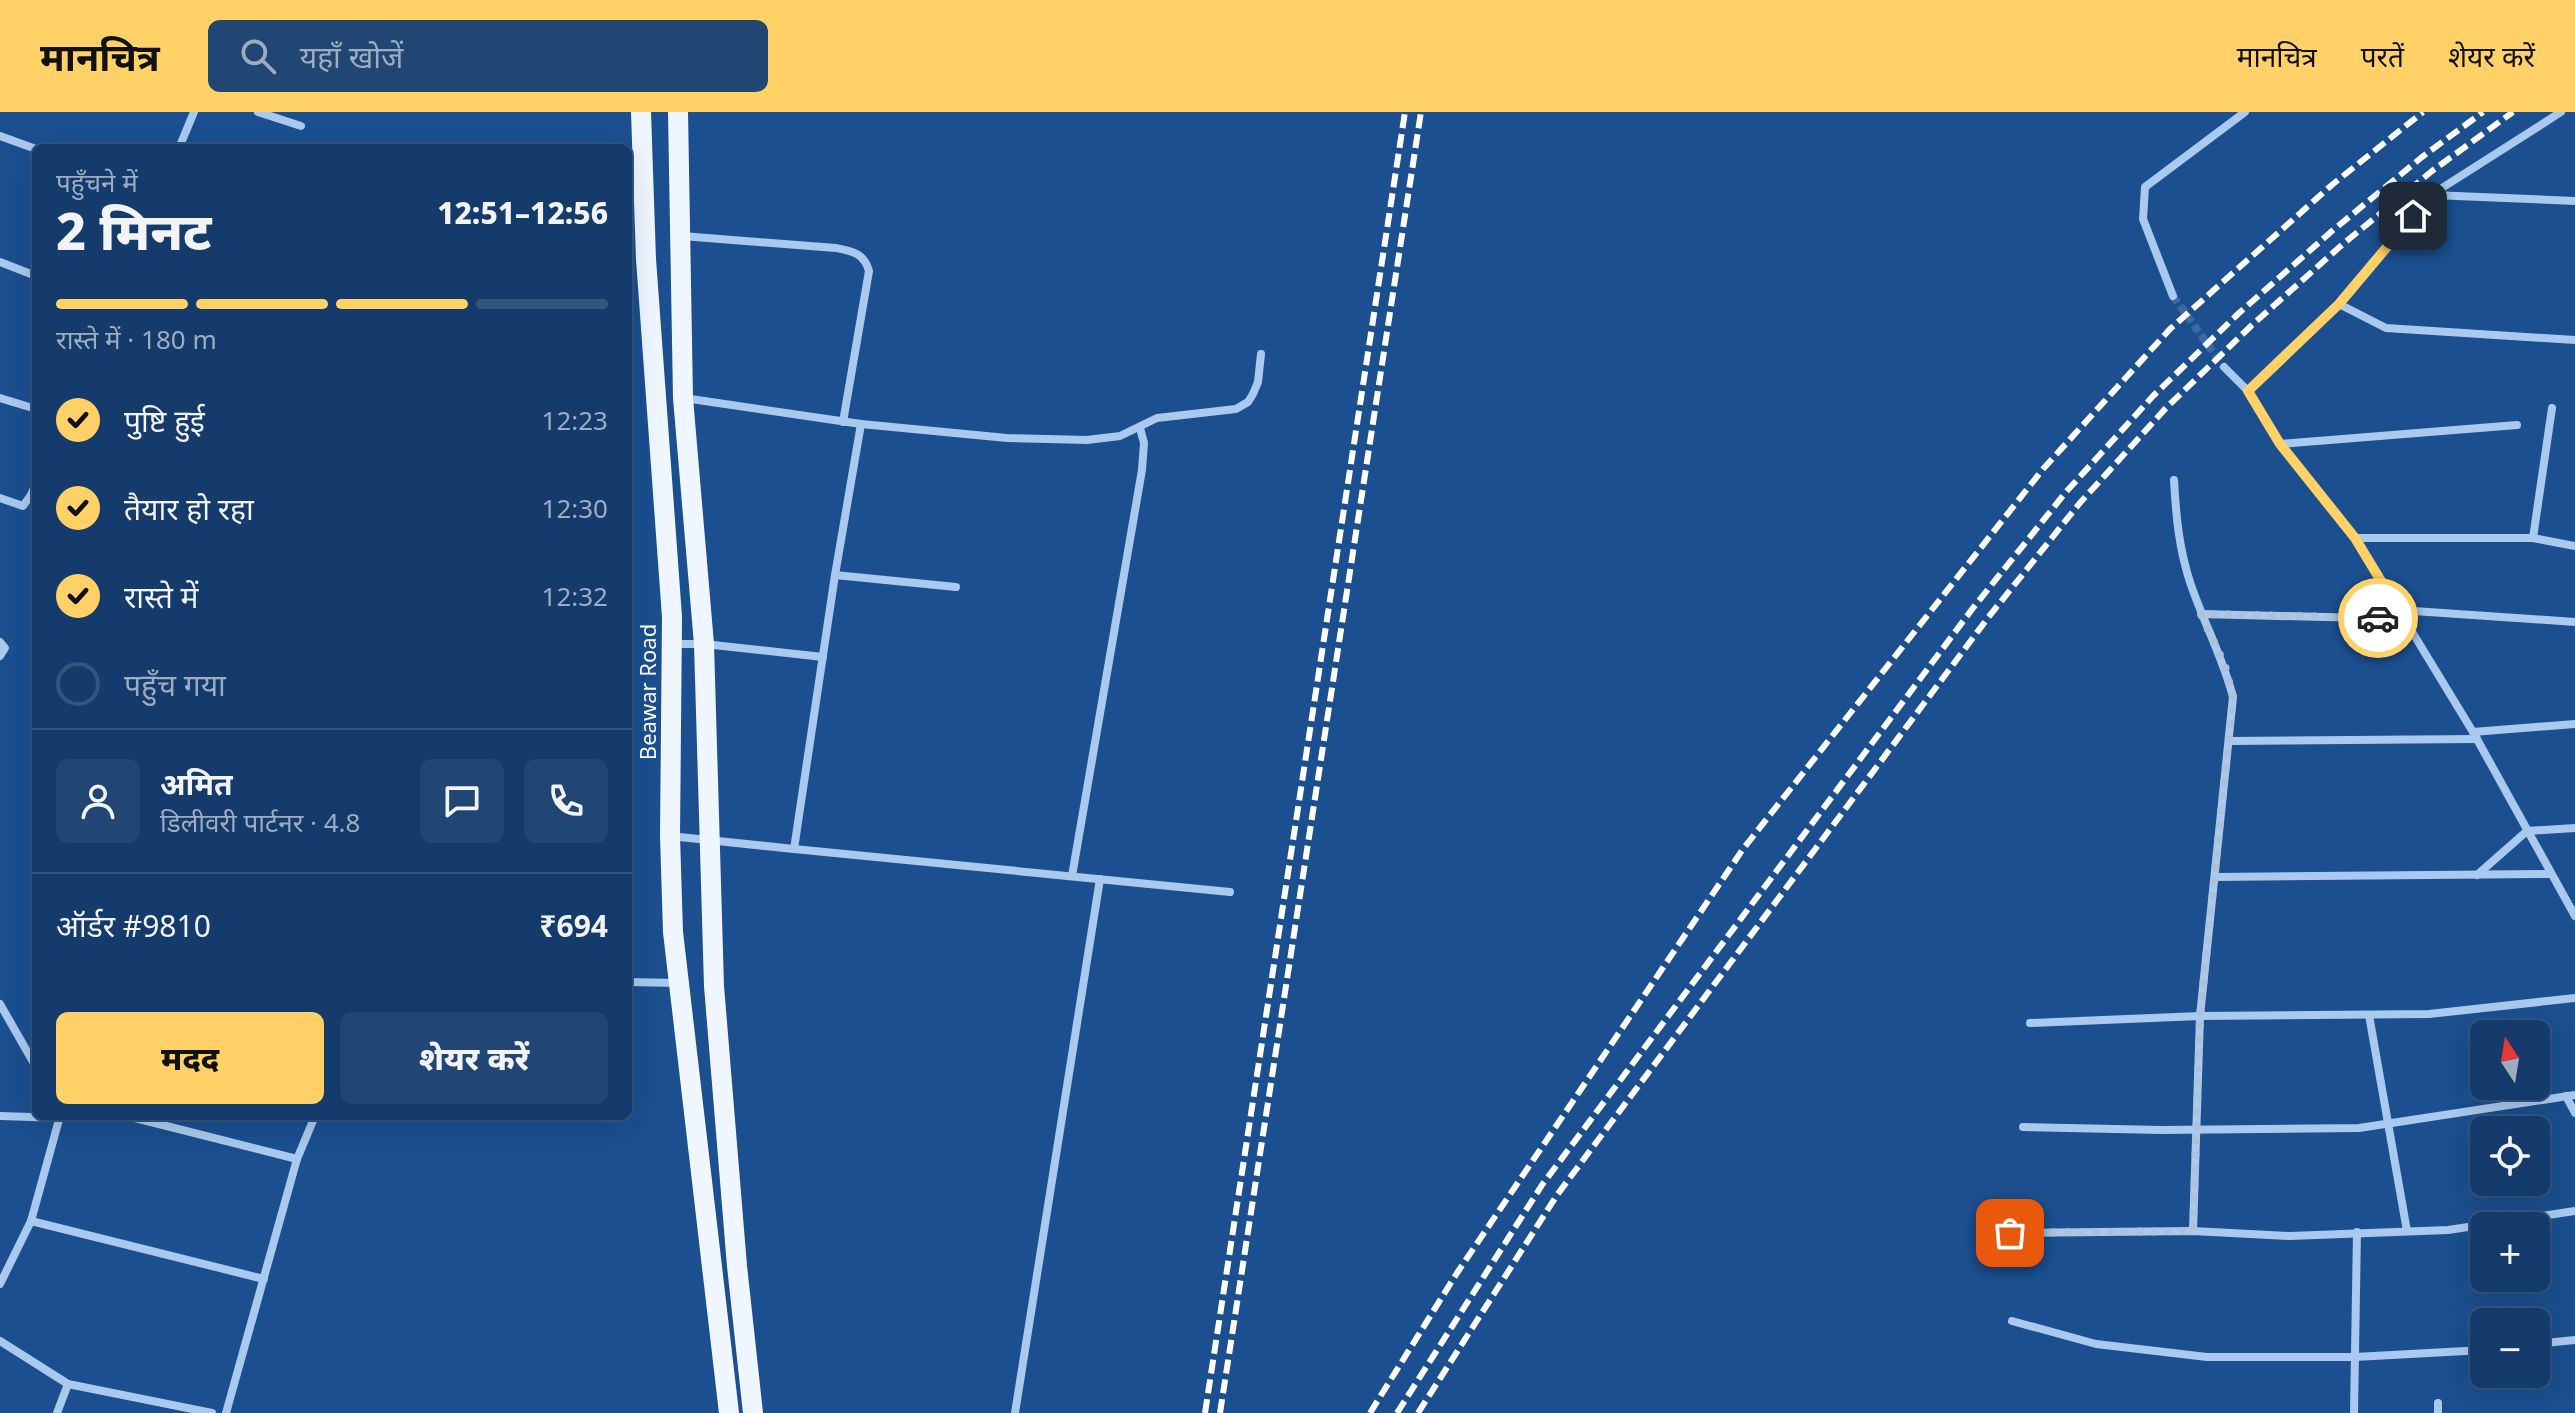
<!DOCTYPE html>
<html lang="hi">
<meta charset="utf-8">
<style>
body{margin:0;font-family:"Noto Sans","Noto Sans Devanagari",sans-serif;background:#214673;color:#f1f3f6;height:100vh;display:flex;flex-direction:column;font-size:30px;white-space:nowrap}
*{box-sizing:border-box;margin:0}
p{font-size:26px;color:#9dadc1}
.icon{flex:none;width:44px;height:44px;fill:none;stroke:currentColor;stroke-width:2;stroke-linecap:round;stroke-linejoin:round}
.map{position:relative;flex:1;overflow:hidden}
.panel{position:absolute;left:32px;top:32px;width:600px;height:976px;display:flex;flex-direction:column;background:#143b6b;border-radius:12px;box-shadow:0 8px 32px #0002,0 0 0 2px #33557e}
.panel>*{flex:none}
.needle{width:52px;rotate:348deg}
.fabs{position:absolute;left:2470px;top:908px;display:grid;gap:16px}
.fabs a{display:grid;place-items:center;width:80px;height:80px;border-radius:12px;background:#143b6b;box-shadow:0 8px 32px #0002,0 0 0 2px #33557e;font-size:40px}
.pin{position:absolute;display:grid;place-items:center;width:68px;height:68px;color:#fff;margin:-34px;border-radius:16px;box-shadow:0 4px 12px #0006}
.courier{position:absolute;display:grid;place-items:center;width:80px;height:80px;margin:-40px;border:6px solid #ffd166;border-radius:50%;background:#fff;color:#222;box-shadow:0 2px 10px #0007}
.summary em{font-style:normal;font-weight:800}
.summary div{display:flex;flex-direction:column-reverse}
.summary{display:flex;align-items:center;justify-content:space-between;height:136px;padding:0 24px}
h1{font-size:52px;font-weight:800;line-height:60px}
.bar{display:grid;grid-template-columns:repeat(4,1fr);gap:12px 8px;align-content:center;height:96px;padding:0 24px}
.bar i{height:10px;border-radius:6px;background:#33557e}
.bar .current{background:#ffd166}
.bar p{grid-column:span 4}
.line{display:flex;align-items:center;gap:20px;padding:0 24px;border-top:2px solid #33557e}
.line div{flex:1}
.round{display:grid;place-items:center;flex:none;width:84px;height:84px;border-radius:12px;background:#214673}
ol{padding:0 24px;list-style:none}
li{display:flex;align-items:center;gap:24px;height:88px}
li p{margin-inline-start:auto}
li .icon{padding:8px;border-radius:50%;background:#ffd166;color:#111;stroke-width:4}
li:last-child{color:#9dadc1}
li i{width:44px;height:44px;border:4px solid #33557e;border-radius:50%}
.cta{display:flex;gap:16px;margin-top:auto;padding:16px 24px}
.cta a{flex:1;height:92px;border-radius:12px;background:#ffd166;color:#111;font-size:32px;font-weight:800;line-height:92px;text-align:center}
.cta a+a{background:#214673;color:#f1f3f6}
header{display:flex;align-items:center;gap:48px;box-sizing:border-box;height:112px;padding:0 40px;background:#ffd166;color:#111}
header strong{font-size:38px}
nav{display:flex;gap:44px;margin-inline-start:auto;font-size:28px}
.search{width:560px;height:72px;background:#214673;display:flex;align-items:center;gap:20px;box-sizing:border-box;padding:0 28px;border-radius:12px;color:#9dadc1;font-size:30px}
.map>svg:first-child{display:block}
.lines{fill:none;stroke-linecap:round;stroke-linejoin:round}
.street-tunnel{stroke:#3d69a0;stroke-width:8;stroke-dasharray:8 4;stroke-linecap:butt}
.street{stroke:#a9c9ee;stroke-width:8}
.primary{stroke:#f0f6ff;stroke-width:20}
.rail{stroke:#fff;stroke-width:6;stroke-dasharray:14 6;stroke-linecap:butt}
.done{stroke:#afc1d8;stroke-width:8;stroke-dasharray:0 14.4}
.route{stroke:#ffd166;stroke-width:10}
.labels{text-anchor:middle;stroke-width:8;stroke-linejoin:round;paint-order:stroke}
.street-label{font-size:22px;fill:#fff;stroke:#1b4f8f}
</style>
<header>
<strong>मानचित्र</strong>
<div class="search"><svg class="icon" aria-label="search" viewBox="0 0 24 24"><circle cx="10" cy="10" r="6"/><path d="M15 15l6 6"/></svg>यहाँ खोजें</div>
<nav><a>मानचित्र</a><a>परतें</a><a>शेयर करें</a></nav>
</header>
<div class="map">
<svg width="2575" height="1301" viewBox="0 0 2575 1301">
<rect width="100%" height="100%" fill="#1b4f8f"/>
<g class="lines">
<path class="street-tunnel" d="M2173,184L2224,255"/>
<g class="street">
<path d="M258,0L301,14"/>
<path d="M2561,0L2431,83L2339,192L2248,279L2280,332L2355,426L2473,620L2575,804"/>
<path d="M0,24L36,37"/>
<path d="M179,36L194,0"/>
<path d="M2432,83L2575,89"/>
<path d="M682,124L836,136C852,139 864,141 869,159L843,310"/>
<path d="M0,150L36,164"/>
<path d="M2173,184L2143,107L2145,75L2245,0"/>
<path d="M2339,192L2386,216L2575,228"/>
<path d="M2224,255L2248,279"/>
<path d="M0,286L36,297"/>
<path d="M684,286L861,312L1007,326L1087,328L1120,324L1157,306L1236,297L1248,290L1253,282L1258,270L1261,242"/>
<path d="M2280,332L2517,313"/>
<path d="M2174,368C2176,404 2179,438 2191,473C2204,511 2223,546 2233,585L2200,904L2193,1119"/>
<path d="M36,372L31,383L36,394"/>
<path d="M0,386L23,394L31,383"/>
<path d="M2355,426H2533L2575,434"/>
<path d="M2533,426L2552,296"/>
<path d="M835,463L956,475"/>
<path d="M2399,498L2575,510"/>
<path d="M2201,502L2404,507"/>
<path d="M0,530L5,536L0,544"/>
<path d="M673,532H704L823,545"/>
<path d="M2473,620L2575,612"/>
<path d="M2230,629L2477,627"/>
<path d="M670,724L794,737L835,463L861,312"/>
<path d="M794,737L1230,780"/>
<path d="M2477,763L2527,719L2575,716"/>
<path d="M1072,764L1142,358L1144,331L1140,316"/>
<path d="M2215,765L2550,762"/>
<path d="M628,870L677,871"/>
<path d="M0,892L36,955"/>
<path d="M2369,903L2407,1119"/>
<path d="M2030,911L2200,904L2429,902L2575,886"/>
<path d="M2566,984L2575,1001"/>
<path d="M0,1004L61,1006"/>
<path d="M127,1004L297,1047"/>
<path d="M2023,1015L2161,1018L2359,1016L2575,983"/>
<path d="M31,1109L264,1167"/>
<path d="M2010,1121L2193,1119L2290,1124L2448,1118L2575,1099"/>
<path d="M0,1172L31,1109L60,1004"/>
<path d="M2012,1209L2096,1232L2207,1245H2355L2484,1238"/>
<path d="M0,1229L68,1272L212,1301"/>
<path d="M2536,1232L2575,1228"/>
<path d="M57,1301L68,1272"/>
<path d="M226,1301L297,1047L315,1004"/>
<path d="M1015,1301L1100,767"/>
<path d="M2354,1301L2357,1120"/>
<path d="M2438,1301V1291"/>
</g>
<g class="primary">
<path d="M641,0L646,147L672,505L670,724L673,820L729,1301"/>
<path d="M678,0L683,286L704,532L714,874L737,1154L753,1301"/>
</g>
<g class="rail">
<path d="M1205,1301L1405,0"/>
<path d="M1220,1301L1421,0"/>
<path d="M1370,1301L1457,1161L1743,737L2043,357L2170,217L2333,72L2423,0"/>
<path d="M1397,1301L1542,1073L1973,496L2066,380L2153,284L2239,201L2332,119L2422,45L2483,0"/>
<path d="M1418,1301L1557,1083L1987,507L2079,392L2166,296L2251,214L2343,132L2432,59L2513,0"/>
</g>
</g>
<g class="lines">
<path class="done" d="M2010,1121L2193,1119L2200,904L2233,585L2225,554L2201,502L2378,506"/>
<path class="route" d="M2378,506L2404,507L2355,426L2280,332L2248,279L2339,192L2413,104"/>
</g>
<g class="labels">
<g class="street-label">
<text transform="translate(648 580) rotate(-90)" y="8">Beawar Road</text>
</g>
</g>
</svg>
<div class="fabs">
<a><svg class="needle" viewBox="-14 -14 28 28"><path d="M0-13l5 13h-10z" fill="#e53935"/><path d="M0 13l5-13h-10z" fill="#9dadc1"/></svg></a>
<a><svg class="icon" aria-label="locate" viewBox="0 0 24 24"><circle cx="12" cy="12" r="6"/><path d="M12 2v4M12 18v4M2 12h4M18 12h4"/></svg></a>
<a>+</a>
<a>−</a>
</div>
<div class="pin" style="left:2010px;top:1121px;background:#ea580c"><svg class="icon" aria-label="bag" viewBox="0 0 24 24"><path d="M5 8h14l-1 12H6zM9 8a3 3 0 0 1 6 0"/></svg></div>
<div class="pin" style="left:2413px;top:104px;background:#1f2937"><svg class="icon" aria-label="home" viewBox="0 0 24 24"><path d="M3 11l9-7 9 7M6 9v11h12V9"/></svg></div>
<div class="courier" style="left:2378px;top:506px"><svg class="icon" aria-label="car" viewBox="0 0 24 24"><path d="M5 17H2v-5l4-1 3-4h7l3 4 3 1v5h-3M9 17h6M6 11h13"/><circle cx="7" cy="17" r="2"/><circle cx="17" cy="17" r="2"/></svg></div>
<section class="panel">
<div class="summary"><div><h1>2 मिनट</h1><p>पहुँचने में</p></div><em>12:51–12:56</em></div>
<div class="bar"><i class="current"></i><i class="current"></i><i class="current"></i><i></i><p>रास्ते में · 180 m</p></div>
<ol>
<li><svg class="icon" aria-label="check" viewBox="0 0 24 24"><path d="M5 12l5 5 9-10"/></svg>पुष्टि हुई<p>12:23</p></li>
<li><svg class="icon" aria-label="check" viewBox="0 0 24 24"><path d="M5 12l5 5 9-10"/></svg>तैयार हो रहा<p>12:30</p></li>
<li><svg class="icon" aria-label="check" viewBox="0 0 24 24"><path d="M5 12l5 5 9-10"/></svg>रास्ते में<p>12:32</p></li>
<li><i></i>पहुँच गया</li>
</ol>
<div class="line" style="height:144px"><a class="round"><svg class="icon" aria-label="person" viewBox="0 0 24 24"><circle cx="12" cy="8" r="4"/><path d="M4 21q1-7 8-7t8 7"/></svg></a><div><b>अमित</b><p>डिलीवरी पार्टनर · 4.8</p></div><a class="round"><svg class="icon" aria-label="chat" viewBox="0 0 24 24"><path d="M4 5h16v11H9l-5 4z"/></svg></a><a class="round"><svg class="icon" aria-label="phone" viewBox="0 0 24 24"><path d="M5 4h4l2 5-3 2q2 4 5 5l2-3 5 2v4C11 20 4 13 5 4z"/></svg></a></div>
<div class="line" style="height:104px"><div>ऑर्डर #9810</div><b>₹694</b></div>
<div class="cta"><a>मदद</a><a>शेयर करें</a></div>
</section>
</div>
